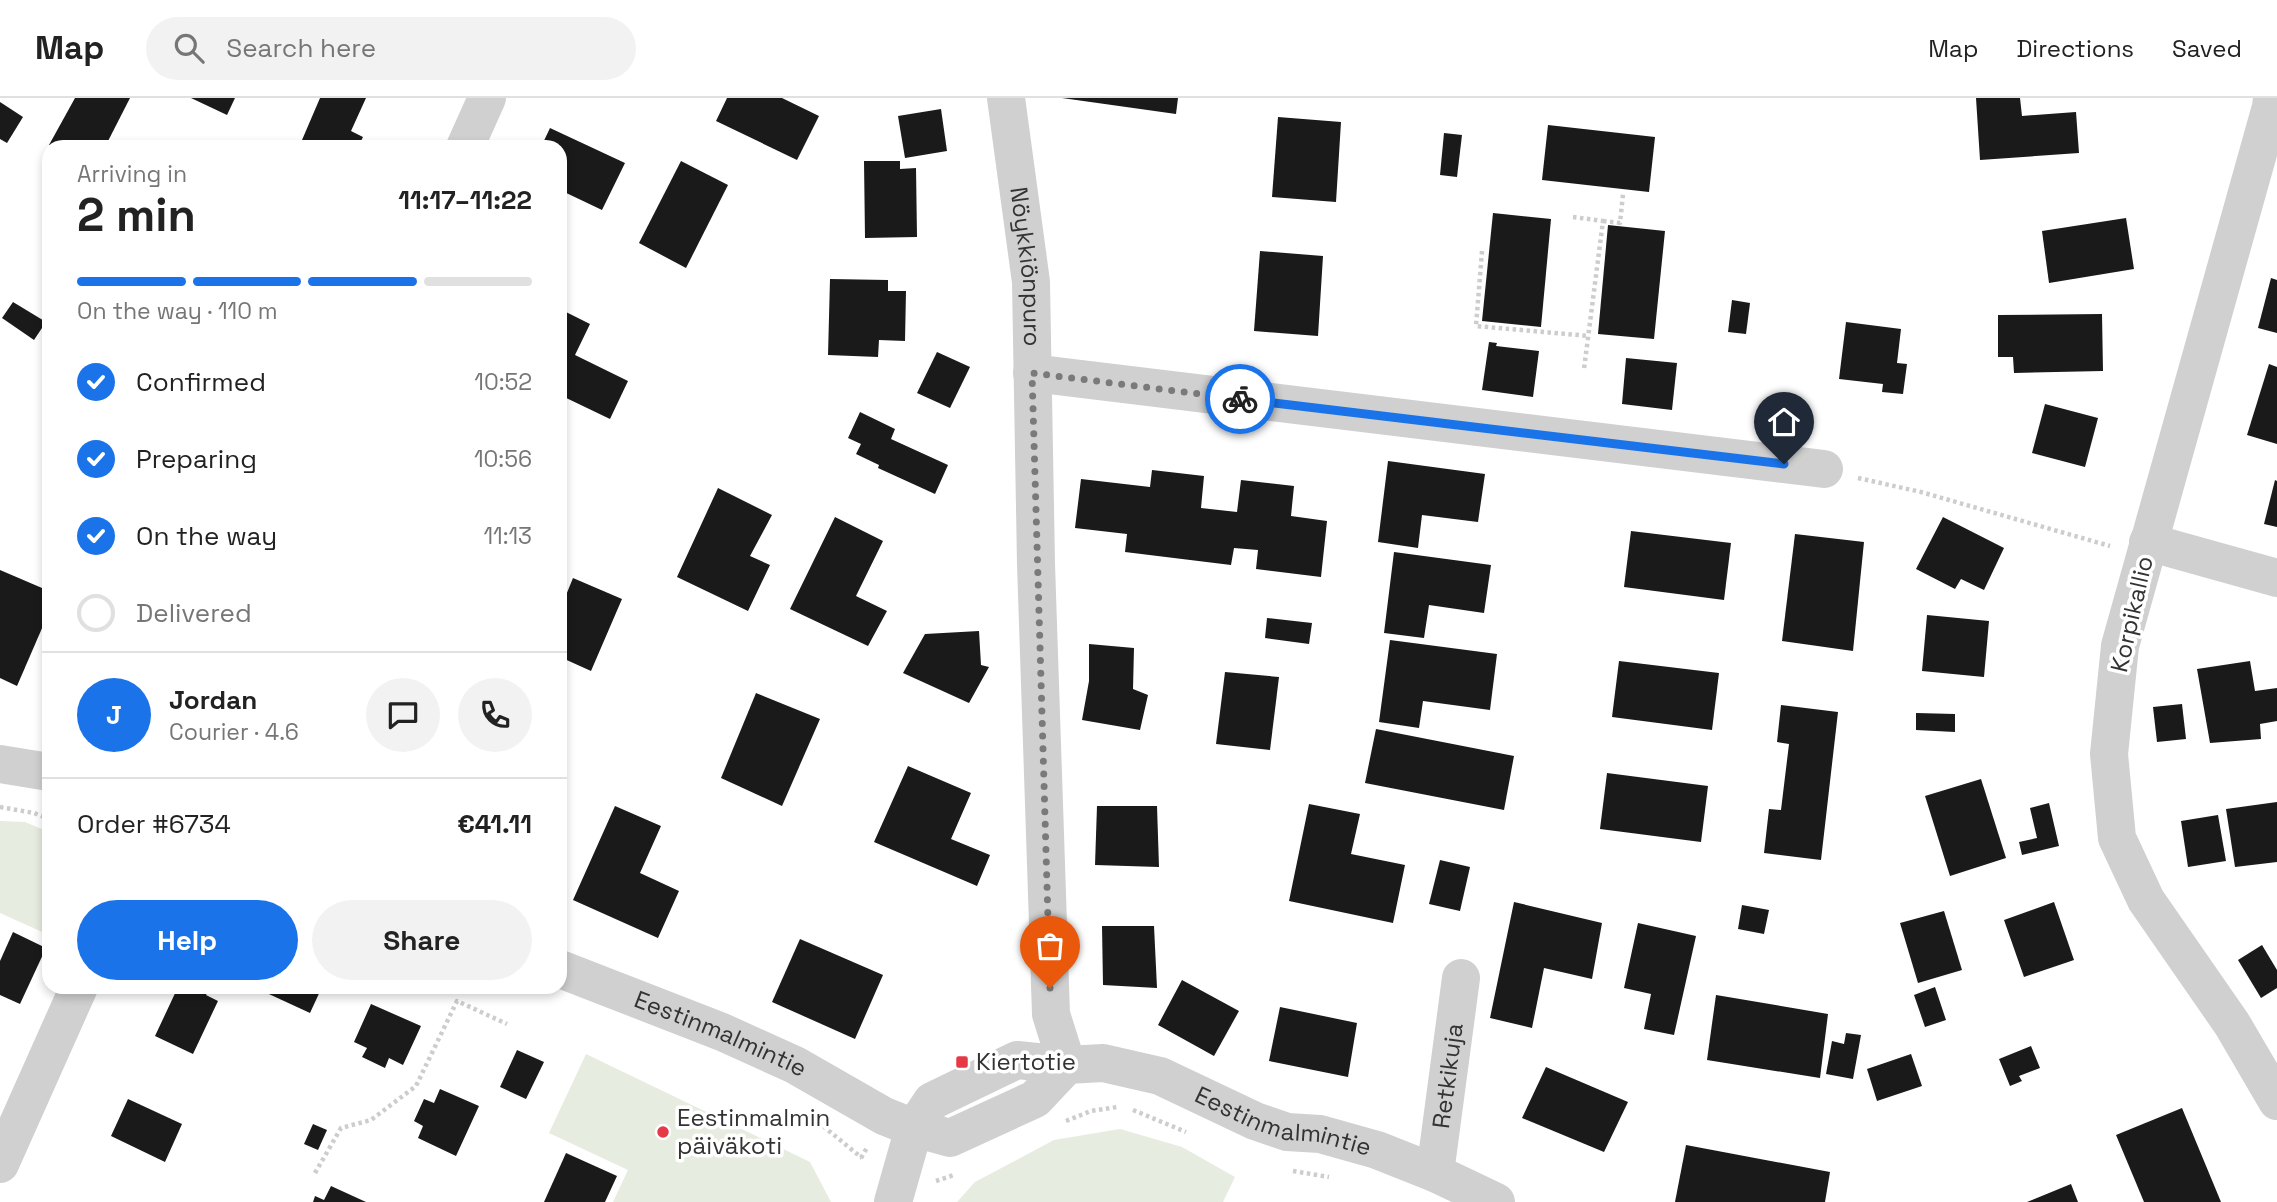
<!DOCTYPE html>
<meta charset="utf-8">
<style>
body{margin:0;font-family:"Space Grotesk",sans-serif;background:#f2f2f2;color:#222;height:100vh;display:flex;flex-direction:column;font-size:26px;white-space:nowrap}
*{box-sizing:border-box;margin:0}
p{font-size:23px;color:#767676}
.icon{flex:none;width:38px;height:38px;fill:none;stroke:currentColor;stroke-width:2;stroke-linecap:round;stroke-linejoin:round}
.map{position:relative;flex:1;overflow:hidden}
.details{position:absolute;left:42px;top:42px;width:525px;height:854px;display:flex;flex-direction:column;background:#fff;border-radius:21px;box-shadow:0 4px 10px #0003}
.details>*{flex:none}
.pin{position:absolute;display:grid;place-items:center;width:60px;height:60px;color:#fff;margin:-72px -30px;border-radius:50% 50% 50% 0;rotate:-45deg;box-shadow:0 0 7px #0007}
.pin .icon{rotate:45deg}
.courier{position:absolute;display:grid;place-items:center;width:70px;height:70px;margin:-35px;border:5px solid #1a73e8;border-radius:50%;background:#fff;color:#222;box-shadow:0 2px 9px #0007}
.overview em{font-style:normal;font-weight:800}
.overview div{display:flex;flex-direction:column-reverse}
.overview{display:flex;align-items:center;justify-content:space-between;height:119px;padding:0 35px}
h1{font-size:46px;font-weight:800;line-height:52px}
.bar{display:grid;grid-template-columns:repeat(4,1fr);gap:10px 7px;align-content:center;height:84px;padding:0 35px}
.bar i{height:9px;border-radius:5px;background:#e0e0e0}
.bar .on{background:#1a73e8}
.bar p{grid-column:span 4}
.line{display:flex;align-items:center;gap:18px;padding:0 35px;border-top:2px solid #e0e0e0}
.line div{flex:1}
.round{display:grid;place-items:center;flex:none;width:74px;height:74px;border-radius:37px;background:#f2f2f2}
ol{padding:0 35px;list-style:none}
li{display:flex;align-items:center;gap:21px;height:77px}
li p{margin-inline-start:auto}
li .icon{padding:7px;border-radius:50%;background:#1a73e8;color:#fff;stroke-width:4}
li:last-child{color:#767676}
li i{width:38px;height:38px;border:4px solid #e0e0e0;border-radius:50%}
.action{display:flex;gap:14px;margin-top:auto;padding:14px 35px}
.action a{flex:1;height:80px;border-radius:42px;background:#1a73e8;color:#fff;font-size:28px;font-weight:800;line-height:80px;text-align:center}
.action a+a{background:#f2f2f2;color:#222}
header{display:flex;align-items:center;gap:42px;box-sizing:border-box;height:98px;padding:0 35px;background:#fff;border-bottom:2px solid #e0e0e0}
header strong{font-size:33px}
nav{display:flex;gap:38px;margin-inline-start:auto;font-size:24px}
.search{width:490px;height:63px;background:#f2f2f2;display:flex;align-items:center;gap:18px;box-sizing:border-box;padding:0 24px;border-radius:38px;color:#767676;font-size:26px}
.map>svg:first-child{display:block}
.green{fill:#e6ecdf}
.building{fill:#1a1a1a}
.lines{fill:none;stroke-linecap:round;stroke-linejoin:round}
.path{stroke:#cdcdcd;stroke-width:4.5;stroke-dasharray:3.5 3.5;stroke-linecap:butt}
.minor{stroke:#d0d0d0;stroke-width:38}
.done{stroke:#7a7a7a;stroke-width:7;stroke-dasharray:0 12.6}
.route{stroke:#1a73e8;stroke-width:9}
.poi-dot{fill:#e63946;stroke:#fff;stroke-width:2.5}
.labels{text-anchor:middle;stroke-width:7;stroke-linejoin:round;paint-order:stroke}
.street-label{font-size:24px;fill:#333;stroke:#fff}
.poi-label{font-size:24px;fill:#333;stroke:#fff;text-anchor:start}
</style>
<header>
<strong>Map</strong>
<div class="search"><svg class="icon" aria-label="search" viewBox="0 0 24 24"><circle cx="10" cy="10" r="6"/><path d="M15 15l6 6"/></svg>Search here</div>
<nav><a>Map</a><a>Directions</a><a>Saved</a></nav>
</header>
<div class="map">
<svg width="2277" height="1104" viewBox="0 0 2277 1104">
<rect width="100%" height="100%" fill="#fff"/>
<g class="green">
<path d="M0,723L25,724L49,734V837L0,815Z"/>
<path d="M586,956L810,1064L831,1104H613L628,1072L549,1035Z"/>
<path d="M1120,1031L1182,1049L1235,1079L1223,1104H957L975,1084L1054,1042Z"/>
</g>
<g class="building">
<path d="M75,0H130L105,49L49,47Z"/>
<path d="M191,0H235L227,17Z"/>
<path d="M320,0H366L351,33L363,39L358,49H299Z"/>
<path d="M727,0H782L819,18L797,62L716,23Z"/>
<path d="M1062,0H1178L1176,16Z"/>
<path d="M1976,0H2020L2022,18L2076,14L2079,55L1980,62Z"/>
<path d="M0,4L23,19L7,45L0,41Z"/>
<path d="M941,11L947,53L905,60L898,18Z"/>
<path d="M1278,19L1341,24L1336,104L1272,99Z"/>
<path d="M1548,27L1655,39L1649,94L1542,82Z"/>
<path d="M550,30L625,65L602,112L560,92V49H541Z"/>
<path d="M1444,35L1462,37L1457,79L1440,77Z"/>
<path d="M681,63L728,87L686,170L639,145Z"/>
<path d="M864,63H900V71L916,70L917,139L865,140Z"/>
<path d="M1493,115L1551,121L1541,229L1482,223Z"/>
<path d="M2126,120L2134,171L2049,185L2042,133Z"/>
<path d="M1608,127L1665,133L1654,241L1598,236Z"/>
<path d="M1260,153L1323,158L1318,238L1254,233Z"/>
<path d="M2271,180L2277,182V235L2258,230Z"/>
<path d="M830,181L888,182V193H906L905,243L879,242L878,259L828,257Z"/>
<path d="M1732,202L1750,205L1746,236L1728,234Z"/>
<path d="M13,204L46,224L34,242L2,220Z"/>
<path d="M560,211L590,226L575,257L628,283L610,321L560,297Z"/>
<path d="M2102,216L2103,273L2014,275L2013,259H1998V217Z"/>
<path d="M1846,224L1901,231L1897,265L1907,266L1903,296L1882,294L1883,286L1839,281Z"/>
<path d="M1489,244L1497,245L1496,248L1539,253L1533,299L1482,292Z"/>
<path d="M937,254L970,269L950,310L917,295Z"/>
<path d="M1626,260L1677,265L1672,312L1622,306Z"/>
<path d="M2269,266L2277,269V346L2247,337Z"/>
<path d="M2045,306L2098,320L2085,369L2032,355Z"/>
<path d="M860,314L895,331L891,341L948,367L935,396L878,370L879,367L856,356L861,346L848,340Z"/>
<path d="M1388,363L1485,376L1478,424L1422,417L1418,450L1378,444Z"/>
<path d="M1152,372L1204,378L1201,410L1237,414L1241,382L1294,388L1291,418L1327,423L1321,479L1256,471L1258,452L1234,450L1231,467L1125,454L1127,436L1075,430L1081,381L1150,389Z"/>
<path d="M2275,382L2277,383V429L2264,426Z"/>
<path d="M718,390L772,417L750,458L770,467L748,513L677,479Z"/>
<path d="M835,419L883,443L856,498L887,513L868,548L790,511Z"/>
<path d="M1943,419L2004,450L1984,492L1961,481L1955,491L1916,471Z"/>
<path d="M1631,433L1731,445L1724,502L1624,489Z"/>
<path d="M1795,436L1864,444L1853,553L1782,543Z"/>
<path d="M1394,454L1491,467L1484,515L1429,507L1424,540L1384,535Z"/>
<path d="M0,472L49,493V514L17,588L0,580Z"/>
<path d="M573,480L622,501L591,573L560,559V506L562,507Z"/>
<path d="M1927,517L1989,523L1984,579L1922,573Z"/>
<path d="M1267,520L1312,525L1309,546L1265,540Z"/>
<path d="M979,533L981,567L989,569L969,605L903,575L925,536Z"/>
<path d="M1390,542L1497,556L1490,612L1423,603L1419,630L1379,624Z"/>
<path d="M1089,546L1134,550L1133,591L1148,597L1140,632L1082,622L1089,583Z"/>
<path d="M1619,563L1719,575L1712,632L1612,619Z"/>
<path d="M2250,563L2255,593L2277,590V623L2260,626L2261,641L2210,645L2197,571Z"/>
<path d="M1225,574L1279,579L1270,652L1216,646Z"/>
<path d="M756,595L820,621L782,708L721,680Z"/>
<path d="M2182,606L2186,641L2157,644L2153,609Z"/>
<path d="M1781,607L1838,614L1821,762L1764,755L1769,711L1781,712L1789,646L1777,644Z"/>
<path d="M1916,615L1955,616V634L1916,632Z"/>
<path d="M1376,631L1514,658L1504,712L1365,685Z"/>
<path d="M908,668L971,695L951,741L990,757L977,788L874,744Z"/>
<path d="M1607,675L1708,688L1701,744L1600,731Z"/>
<path d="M1981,681L2006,760L1950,778L1925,698Z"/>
<path d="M2277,704V764L2235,769L2226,711Z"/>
<path d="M2049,705L2059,748L2022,757L2019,744L2037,740L2030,710Z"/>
<path d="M1309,706L1360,716L1351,756L1405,767L1393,825L1289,803Z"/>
<path d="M615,708L661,728L640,775L679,793L658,840L573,802Z"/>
<path d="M1097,708H1157L1159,769L1095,767Z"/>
<path d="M2218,717L2226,763L2188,769L2181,723Z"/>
<path d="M1440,762L1470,769L1460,813L1429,806Z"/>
<path d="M1514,804L1602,825L1592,881L1544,870L1532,930L1490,920Z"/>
<path d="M2054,804L2074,862L2024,879L2004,822Z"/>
<path d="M1742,807L1769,812L1764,836L1738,831Z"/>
<path d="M1944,813L1962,872L1918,885L1900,825Z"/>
<path d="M1638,825L1696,838L1674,937L1644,931L1651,896L1624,890Z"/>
<path d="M1102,828H1154L1157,890L1103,887Z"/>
<path d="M13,834L46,850L20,906L0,897V863Z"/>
<path d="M800,841L883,877L855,941L772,904Z"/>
<path d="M2262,847L2277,872V890L2261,900L2238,862Z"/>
<path d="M1182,882L1239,913L1214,958L1158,927Z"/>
<path d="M178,889H210L206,897L218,903L193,956L155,938Z"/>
<path d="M259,889H322L310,915L258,891Z"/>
<path d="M1935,889L1946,922L1925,929L1914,897Z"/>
<path d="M1716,897L1828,916L1820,980L1707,962Z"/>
<path d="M371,906L421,928L403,967L389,960L385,970L362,959L367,950L354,944Z"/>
<path d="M1280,909L1357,925L1348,979L1269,963Z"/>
<path d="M1846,935L1861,937L1853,981L1826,976L1832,943L1844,946Z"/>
<path d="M2031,948L2040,970L2019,978L2022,983L2010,988L1999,961Z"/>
<path d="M517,952L544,964L526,1001L500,989Z"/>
<path d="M1911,956L1922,988L1877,1003L1867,971Z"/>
<path d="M1546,969L1628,1004L1604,1054L1522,1020Z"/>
<path d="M440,991L479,1008L456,1058L418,1040L423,1028L414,1023L424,1001L434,1005Z"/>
<path d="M128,1001L182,1026L165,1064L111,1038Z"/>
<path d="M2182,1010L2221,1104H2144L2116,1037Z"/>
<path d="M313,1026L327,1032L318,1052L304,1046Z"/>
<path d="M1686,1047L1830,1074L1825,1104H1675Z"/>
<path d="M566,1055L617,1078L605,1104H544Z"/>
<path d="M2071,1086L2078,1104H2027Z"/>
<path d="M331,1088L366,1104H313L315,1098L324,1102Z"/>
</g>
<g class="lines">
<g class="path">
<path d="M1573,119L1603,123L1584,271"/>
<path d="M1603,123L1620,125L1623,96"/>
<path d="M1482,153L1476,228L1589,238"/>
<path d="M1858,380L1921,394L2110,448"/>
<path d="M0,709L34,715L49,721"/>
<path d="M1133,1012L1186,1034"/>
<path d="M1066,1023L1091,1013L1117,1009"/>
<path d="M823,1028L862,1060"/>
<path d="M861,1060L868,1048"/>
<path d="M1293,1073L1329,1079"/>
<path d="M315,1075L341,1030L371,1022L416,988L457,903L507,926"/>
<path d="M936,1083L954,1077"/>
</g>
<g class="minor">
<path id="s1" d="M1006,0L1031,184L1036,466L1051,916L1067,967"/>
<path d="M2272,0L2271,9L2120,548L2109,656L2117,740L2146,802L2232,926L2277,1003"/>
<path d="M465,49L487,0"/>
<path d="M1032,275L1824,371"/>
<path d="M2148,444L2277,480"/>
<path d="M0,666L49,674"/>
<path id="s2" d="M560,871L722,934L795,967L884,1018L914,1030L950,1040L1035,1001L1067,967"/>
<path d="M0,1066L79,889"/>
<path id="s3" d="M1435,1075L1461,880"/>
<path id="s4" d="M893,1104L914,1030L932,1003L1017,962L1067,967L1103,965L1160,978L1255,1023L1287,1034L1320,1036L1377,1052L1435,1075L1496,1104"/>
</g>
</g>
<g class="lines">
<path class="done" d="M1050,890L1032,275L1240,301"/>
<path class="route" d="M1240,301L1784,366"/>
</g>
<g class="poi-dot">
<rect x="955" y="957" width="14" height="14" rx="3.5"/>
<circle cx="663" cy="1034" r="7"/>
</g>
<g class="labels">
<g class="street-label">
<text dy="8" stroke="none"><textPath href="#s1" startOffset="170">Nöykkiönpuro</textPath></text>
<text transform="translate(2132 516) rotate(-77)" y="8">Korpikallio</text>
<text dy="8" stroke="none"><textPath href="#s2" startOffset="173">Eestinmalmintie</textPath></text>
<text dy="8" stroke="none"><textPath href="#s3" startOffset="98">Retkikuja</textPath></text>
<text dy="8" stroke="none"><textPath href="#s4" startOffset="481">Eestinmalmintie</textPath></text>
</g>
<g class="poi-label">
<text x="976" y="972">Kiertotie</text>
<text x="677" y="1028">Eestinmalmin<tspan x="677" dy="28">päiväkoti</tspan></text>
</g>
</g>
</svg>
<div class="pin" style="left:1050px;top:890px;background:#ea580c"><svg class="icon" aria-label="bag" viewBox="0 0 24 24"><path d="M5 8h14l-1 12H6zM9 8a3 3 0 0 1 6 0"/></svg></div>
<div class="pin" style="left:1784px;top:366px;background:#1f2937"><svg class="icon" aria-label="home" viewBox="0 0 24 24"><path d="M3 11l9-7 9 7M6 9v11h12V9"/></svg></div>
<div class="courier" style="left:1240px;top:301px"><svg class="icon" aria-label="bike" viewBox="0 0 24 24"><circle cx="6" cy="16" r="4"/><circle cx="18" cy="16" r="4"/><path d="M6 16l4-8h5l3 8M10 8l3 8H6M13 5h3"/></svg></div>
<section class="details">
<div class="overview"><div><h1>2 min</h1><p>Arriving in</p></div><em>11:17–11:22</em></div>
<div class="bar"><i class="on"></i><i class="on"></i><i class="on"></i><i></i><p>On the way · 110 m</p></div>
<ol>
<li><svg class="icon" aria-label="check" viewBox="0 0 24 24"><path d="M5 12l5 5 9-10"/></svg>Confirmed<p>10:52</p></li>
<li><svg class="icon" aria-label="check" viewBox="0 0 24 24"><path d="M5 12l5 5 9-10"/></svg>Preparing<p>10:56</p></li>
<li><svg class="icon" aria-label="check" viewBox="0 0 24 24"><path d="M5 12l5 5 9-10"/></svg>On the way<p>11:13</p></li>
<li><i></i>Delivered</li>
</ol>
<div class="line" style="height:126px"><b class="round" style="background:#1a73e8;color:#fff">J</b><div><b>Jordan</b><p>Courier · 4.6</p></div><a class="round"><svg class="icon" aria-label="chat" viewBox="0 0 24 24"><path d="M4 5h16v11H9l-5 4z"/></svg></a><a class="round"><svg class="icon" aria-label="phone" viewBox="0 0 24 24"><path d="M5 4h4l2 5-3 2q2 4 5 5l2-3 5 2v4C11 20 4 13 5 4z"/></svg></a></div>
<div class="line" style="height:91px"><div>Order #6734</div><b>€41.11</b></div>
<div class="action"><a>Help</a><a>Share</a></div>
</section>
</div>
